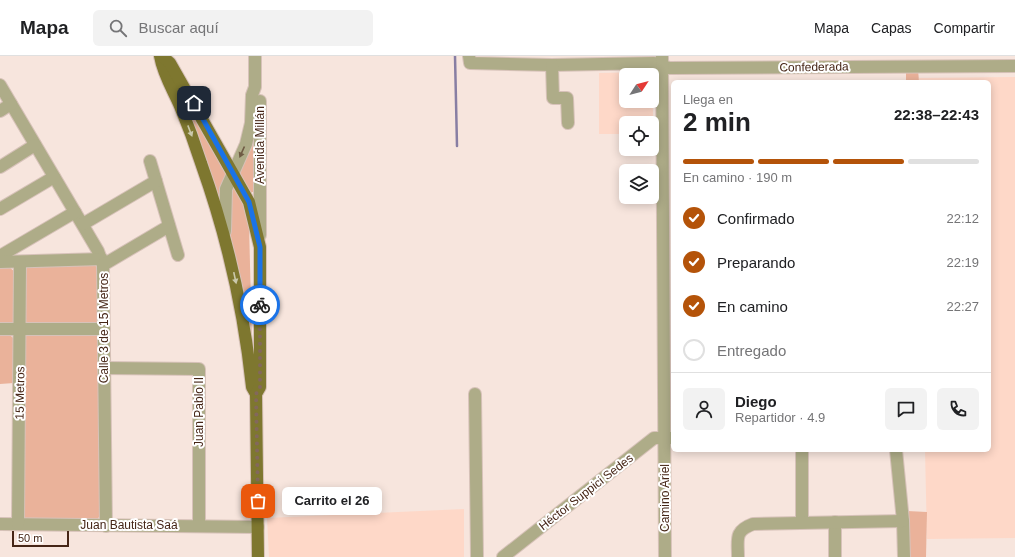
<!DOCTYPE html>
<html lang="es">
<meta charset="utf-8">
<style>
body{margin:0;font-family:Arial,sans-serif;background:#f2f2f2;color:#202124;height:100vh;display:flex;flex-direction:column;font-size:15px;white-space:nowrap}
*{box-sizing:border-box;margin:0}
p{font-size:13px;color:#757577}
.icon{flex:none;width:22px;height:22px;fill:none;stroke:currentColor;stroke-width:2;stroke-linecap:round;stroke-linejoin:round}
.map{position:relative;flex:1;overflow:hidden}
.sheet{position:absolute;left:671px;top:24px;width:320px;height:372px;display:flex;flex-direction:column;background:#fff;border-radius:6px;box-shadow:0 2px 10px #0003}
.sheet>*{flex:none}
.needle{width:26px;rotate:54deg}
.fabs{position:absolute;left:619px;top:12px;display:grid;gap:8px}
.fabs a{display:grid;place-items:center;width:40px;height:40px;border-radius:6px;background:#fff;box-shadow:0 2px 10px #0003;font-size:20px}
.scale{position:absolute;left:12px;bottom:10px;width:57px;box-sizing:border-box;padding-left:4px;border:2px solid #452516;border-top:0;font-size:11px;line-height:14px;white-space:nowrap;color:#452516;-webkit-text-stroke:3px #fff;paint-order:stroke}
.pin{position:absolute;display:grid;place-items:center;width:34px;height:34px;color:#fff;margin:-17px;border-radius:8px;box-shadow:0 2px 6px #0006}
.courier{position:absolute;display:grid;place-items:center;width:40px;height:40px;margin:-20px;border:3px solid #1a73e8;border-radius:50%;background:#fff;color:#222;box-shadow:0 1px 5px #0007}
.bubble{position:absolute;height:28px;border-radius:6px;background:#fff;box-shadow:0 2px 10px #0003;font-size:13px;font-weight:700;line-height:28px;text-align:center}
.head em{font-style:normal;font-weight:700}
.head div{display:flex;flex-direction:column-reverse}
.head{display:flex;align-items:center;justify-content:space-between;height:68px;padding:0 12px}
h1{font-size:26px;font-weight:700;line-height:30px}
.bar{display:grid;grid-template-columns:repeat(4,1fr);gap:6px 4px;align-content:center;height:48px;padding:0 12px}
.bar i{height:5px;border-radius:3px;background:#e0e0e0}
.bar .on{background:#b45309}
.bar p{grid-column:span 4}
.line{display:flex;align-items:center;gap:10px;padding:0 12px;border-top:1px solid #e0e0e0}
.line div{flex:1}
.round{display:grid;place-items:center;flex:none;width:42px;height:42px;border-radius:6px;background:#f2f2f2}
ol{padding:0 12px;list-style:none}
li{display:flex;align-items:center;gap:12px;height:44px}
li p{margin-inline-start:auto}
li .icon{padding:4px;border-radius:50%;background:#b45309;color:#fff;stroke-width:4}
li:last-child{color:#757577}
li i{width:22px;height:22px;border:2px solid #e0e0e0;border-radius:50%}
header{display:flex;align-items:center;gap:24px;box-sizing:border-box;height:56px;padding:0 20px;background:#fff;border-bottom:1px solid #e0e0e0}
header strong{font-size:19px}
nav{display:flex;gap:22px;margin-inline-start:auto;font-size:14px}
.search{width:280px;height:36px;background:#f2f2f2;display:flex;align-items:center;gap:10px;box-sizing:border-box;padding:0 14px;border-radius:6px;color:#757577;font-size:15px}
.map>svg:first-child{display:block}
.built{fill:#fed8c8}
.green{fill:#eab29a}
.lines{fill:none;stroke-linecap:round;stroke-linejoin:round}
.stream{stroke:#887ea3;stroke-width:2.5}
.minor-casing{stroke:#d7c2b9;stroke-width:14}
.major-casing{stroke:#d7c2b9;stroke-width:14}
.minor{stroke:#aeac88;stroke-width:12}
.major{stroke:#7e772f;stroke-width:12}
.oneway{fill:#cbc9ac}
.oneway2{fill:#6f5b44}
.done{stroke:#83685c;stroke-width:4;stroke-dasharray:0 7.2}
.route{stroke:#1a73e8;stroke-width:5}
.labels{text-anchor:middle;stroke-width:4;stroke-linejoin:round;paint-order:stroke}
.street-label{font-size:12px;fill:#452516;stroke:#fff}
</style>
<header>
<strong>Mapa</strong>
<div class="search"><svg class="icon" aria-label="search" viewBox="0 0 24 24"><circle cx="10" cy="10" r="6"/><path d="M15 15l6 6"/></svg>Buscar aquí</div>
<nav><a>Mapa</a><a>Capas</a><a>Compartir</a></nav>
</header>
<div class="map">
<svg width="1015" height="501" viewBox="0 0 1015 501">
<rect width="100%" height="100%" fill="#f7e5dd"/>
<g class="built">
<path d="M648,16L651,19H626V45H652V20L653,21V77L652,67H626V78H599V17Z"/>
<path d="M1015,21V482L927,483L925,394H989V26H919V22Z"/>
<path d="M464,453V501H269L267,462Z"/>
</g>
<g class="green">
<path d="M906,13H918L919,26H906Z"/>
<path d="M169,14L228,117L221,155Z"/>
<path d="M253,77V136L249,137L236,115Z"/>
<path d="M233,124L244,147L249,168L252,290L228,165Z"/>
<path d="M0,209H7L16,217L14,265L10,268H0Z"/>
<path d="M30,209H94L97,211L98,266L94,268H27L24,261L25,214Z"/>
<path d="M27,277L97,279L100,284L99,461L97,464L25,463L23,460L24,280Z"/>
<path d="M0,278H9L15,284L14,327L0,328Z"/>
<path d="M907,455L927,456L926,501H907Z"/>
</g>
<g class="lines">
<path class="stream" d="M455,0L457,90"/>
<defs>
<g id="minor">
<path d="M469,0L470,7L552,9L654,7L669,12L1015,10"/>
<path d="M662,0L665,501"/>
<path d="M552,9L553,42H567L568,67"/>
<path d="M0,29L98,195L103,209L106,470"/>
<path d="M260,45V179"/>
<path d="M0,55L11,48"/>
<path d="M150,105L178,199"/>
<path d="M0,111L35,89"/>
<path d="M0,153L54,121"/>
<path d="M83,168L156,125"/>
<path d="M225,175L226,133L246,88L251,67L252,39L255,31V0"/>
<path d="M0,200L75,156"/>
<path d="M0,206L102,203"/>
<path d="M103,209L169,170"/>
<path d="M0,273H104"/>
<path d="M104,312L199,313V470"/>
<path d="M475,338L477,501"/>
<path d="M802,394V466"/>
<path d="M896,394L903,465L904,501"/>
<path d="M835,466V501"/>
<path d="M0,468L258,471"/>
<path d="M18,468L20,206"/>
<path d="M503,501L654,382H673"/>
<path d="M738,501C738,483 734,475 753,468L903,465"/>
</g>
<g id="major">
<path d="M160,0C163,18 173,34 180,50C188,69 195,88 201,107C227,180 244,254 252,331L256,338L258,501"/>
<path d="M162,0L170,7L249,146L260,191V331L256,338"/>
</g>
</defs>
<use href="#minor" class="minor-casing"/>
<use href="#major" class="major-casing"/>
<use href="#minor" class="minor"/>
<use href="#major" class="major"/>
</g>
<defs><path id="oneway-solid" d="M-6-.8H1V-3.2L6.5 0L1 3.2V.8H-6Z"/></defs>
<g class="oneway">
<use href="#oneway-solid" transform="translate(190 75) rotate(69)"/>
<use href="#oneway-solid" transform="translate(235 222) rotate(78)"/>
</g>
<use class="oneway2" href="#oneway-solid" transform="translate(242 96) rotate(114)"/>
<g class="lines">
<path class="done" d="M258,445L256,338L260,331V249"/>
<path class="route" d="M194,47L249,146L260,191V249"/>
</g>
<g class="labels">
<g class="street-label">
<text transform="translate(814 11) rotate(-1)" y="4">Confederada</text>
<text transform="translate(260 89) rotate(-90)" y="4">Avenida Millán</text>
<text transform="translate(104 272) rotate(-90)" y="4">Calle 3 de 15 Metros</text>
<text transform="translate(20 337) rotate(-89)" y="4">15 Metros</text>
<text transform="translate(199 356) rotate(-90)" y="4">Juan Pablo II</text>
<text transform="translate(586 436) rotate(-38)" y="4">Héctor Suppici Sedes</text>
<text transform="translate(665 442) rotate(-90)" y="4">Camino Ariel</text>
<text x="129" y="473">Juan Bautista Saá</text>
</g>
</g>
</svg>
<div class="fabs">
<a><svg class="needle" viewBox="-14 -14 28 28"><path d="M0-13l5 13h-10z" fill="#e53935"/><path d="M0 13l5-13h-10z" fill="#757577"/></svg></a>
<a><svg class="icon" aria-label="locate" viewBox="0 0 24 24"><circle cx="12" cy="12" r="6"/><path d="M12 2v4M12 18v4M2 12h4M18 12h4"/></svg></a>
<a><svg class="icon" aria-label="layers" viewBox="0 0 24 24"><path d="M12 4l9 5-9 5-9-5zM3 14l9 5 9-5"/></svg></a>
</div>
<div class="scale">50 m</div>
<div class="pin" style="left:258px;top:445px;background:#ea580c"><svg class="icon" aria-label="bag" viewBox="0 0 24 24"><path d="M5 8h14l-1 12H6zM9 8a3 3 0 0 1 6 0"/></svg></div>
<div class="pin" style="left:194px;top:47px;background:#1f2937"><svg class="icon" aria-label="home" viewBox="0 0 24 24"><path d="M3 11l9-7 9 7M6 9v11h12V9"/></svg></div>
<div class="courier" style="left:260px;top:249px"><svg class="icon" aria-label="bike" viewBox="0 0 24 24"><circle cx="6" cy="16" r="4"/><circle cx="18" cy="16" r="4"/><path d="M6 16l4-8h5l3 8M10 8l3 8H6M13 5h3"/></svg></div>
<div class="bubble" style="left:282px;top:431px;width:100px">Carrito el 26</div>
<section class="sheet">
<div class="head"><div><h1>2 min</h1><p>Llega en</p></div><em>22:38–22:43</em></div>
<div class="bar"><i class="on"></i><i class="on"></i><i class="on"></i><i></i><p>En camino · 190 m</p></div>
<ol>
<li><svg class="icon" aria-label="check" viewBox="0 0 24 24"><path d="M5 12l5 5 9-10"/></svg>Confirmado<p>22:12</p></li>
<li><svg class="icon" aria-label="check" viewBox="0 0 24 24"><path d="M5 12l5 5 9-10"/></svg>Preparando<p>22:19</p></li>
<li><svg class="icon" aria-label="check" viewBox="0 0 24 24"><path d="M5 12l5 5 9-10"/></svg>En camino<p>22:27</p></li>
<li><i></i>Entregado</li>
</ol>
<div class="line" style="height:72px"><a class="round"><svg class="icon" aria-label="person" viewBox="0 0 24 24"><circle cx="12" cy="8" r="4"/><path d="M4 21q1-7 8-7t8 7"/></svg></a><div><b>Diego</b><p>Repartidor · 4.9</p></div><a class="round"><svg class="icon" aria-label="chat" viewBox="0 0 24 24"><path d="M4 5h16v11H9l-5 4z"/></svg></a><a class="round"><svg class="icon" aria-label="phone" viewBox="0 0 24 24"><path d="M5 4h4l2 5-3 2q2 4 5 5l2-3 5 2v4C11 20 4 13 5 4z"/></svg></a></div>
</section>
</div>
